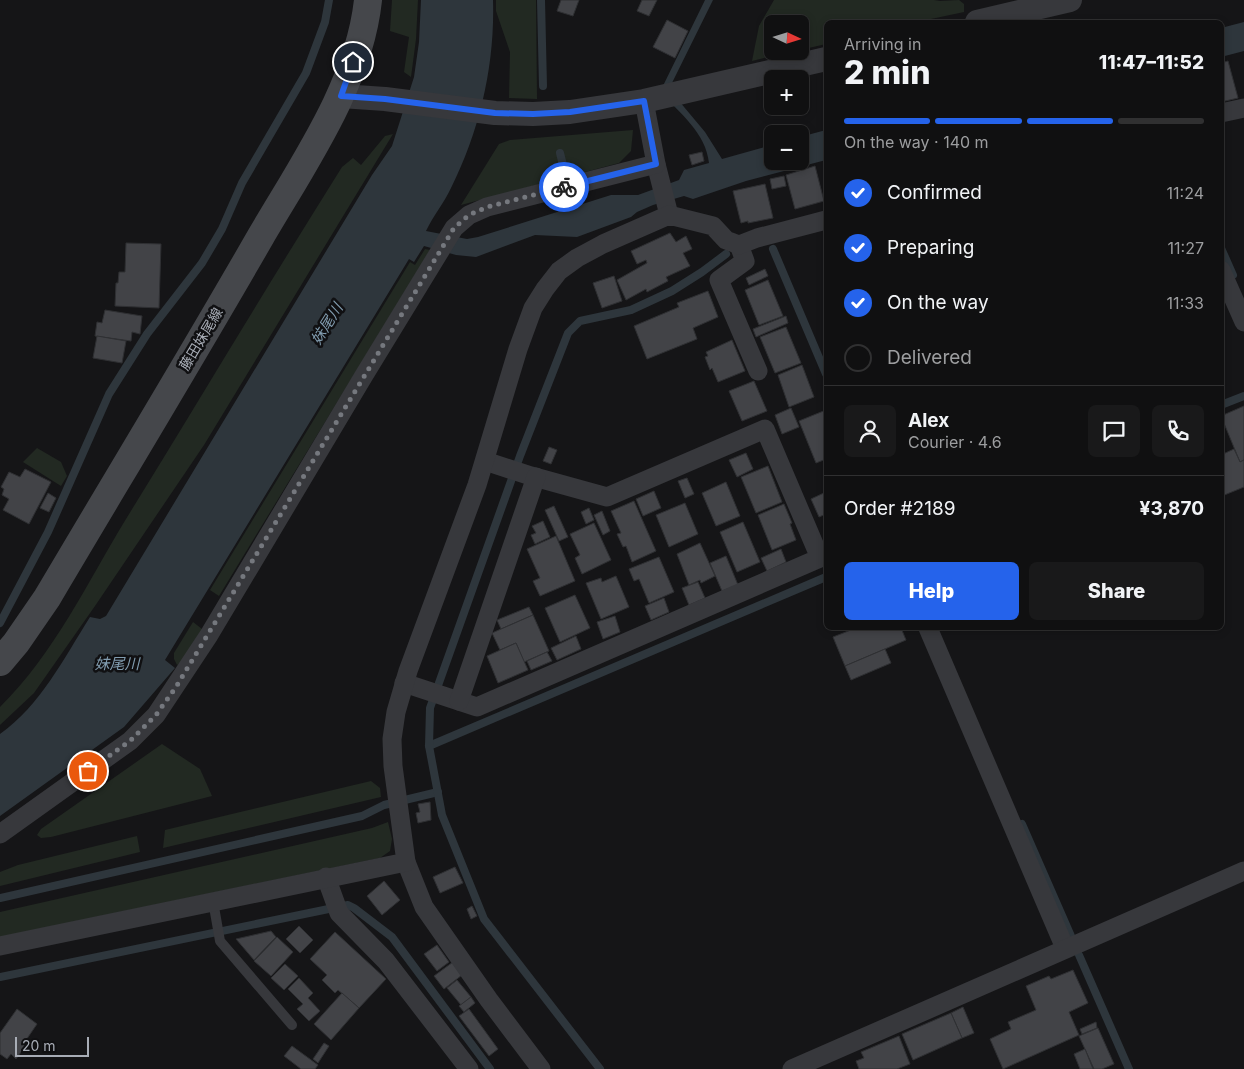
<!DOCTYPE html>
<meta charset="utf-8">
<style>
body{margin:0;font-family:Inter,"Noto Sans JP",sans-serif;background:#19191a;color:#f1f3f6;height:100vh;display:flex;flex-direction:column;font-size:19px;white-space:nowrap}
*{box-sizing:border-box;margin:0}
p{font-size:16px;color:#9c9d9f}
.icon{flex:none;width:28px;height:28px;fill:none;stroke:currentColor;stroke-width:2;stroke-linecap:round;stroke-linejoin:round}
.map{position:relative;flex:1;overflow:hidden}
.details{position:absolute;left:824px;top:20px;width:400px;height:610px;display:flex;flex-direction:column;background:#101011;border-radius:8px;box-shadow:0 2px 8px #0003,0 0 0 1px #303031}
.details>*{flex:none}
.needle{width:32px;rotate:94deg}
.buttons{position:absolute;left:764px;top:15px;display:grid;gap:10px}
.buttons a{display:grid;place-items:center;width:45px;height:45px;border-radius:8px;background:#101011;box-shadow:0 2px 8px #0003,0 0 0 1px #303031;font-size:25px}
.scale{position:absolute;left:15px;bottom:12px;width:74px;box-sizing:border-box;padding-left:5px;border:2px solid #a8adb6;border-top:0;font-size:14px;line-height:18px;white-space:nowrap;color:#a8adb6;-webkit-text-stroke:4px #101012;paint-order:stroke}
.pin{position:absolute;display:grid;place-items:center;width:42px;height:42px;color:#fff;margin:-21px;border:2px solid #fff;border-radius:50%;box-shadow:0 1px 5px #0007}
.courier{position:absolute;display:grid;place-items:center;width:50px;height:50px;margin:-25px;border:4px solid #2563eb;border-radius:50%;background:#fff;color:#222;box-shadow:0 1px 6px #0007}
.summary em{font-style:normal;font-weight:800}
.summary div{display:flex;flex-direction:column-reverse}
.summary{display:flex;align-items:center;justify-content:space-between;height:85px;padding:0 20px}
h1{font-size:32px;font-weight:800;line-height:38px}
.bar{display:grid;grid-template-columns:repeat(4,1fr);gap:8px 5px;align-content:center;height:60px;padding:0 20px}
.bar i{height:6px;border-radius:4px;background:#303031}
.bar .current{background:#2563eb}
.bar p{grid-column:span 4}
.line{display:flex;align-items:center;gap:12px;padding:0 20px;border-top:1px solid #303031}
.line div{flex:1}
.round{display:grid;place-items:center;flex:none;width:52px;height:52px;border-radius:8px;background:#19191a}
ol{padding:0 20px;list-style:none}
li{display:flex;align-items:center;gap:15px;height:55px}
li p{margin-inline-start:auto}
li .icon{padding:5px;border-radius:50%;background:#2563eb;color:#fff;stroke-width:4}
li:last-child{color:#9c9d9f}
li i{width:28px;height:28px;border:2px solid #303031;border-radius:50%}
.cta{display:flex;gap:10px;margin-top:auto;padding:10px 20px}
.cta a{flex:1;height:58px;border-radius:8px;background:#2563eb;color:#fff;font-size:20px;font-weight:800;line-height:58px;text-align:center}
.cta a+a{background:#19191a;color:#f1f3f6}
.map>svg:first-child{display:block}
.green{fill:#222922}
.water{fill:#2e363c}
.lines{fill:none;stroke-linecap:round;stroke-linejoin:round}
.stream{stroke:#2e363c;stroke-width:8}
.building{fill:#424347;stroke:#2f3033}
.service{stroke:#37383c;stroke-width:10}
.minor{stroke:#37383c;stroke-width:19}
.tertiary{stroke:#37383c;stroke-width:24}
.secondary{stroke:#45474b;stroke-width:28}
.done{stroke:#75787e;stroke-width:5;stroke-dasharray:0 9}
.route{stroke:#2563eb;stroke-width:6}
.labels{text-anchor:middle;stroke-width:5;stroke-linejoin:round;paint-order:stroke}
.street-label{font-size:14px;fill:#a8adb6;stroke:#101012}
.water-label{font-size:15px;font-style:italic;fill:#819caf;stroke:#101012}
</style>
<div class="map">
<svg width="1244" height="1069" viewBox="0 0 1244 1069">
<rect width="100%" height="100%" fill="#151517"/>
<g class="green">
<path d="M392,0H418L416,39L411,77L404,72L409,37L390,31Z"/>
<path d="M496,0H536L537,99L509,98L510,52L496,11Z"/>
<path d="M774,0H934L940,1L959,0L964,4V12L917,22H826V44L800,50V24H772V51H793L752,61L759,26Z"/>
<path d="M633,130L631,151L619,163L461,205L499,144L510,140Z"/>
<path d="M393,134L204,445L95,606L34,693L0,725V707C54,654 87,583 126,519C198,402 269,283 342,167L353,158L361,165L385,136Z"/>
<path d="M425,249L430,250L219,596L210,590L410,262L415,265Z"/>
<path d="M37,448L61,462L67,476L61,486L23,462Z"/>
<path d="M193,622L202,629L182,662L177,665L174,659V653Z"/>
<path d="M162,744L200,769L212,796L51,837L41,838L37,835L41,829Z"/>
<path d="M371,781L380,788L381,797L163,848L165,830Z"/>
<path d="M388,822L392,839L390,851L380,858L0,937V912L372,828Z"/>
<path d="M137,836L140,852L0,886V872L18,865Z"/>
</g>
<g class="water">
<path d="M421,0H493C495,65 480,130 451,188C444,203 433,216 426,231L467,239L478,237L611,195H638L679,180L684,170L709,163C706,133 680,113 660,92L705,0H713L669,89L705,132L722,159L772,145V161H800V137L826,130V160L746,181L693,199L684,196L653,205L637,212L631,217L577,237L535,235L476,257L456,255L424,246L414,262L409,259L165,660L175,668L124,727L0,816V734C40,706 64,658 90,617L100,619L106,616L372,175L392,146L414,77L419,42Z"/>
<path d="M1244,22V51L1221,57V28Z"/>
</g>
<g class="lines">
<g class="stream">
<path d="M541,0L543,86"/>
<path d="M560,153L564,169"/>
<path d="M1221,248L1233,275"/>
<path d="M773,249L826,374"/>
<path d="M1221,405L1244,396"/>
<path d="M0,623L48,532L109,394L147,334L202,263L222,229L242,183L306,73L325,22L329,0"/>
<path d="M429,746L826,577"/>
<path d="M1022,824L1071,936"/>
<path d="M0,898L362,816L384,805L438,792"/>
<path d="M1079,955L1129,1069"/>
<path d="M0,977L348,905L354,908L392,937L490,1069"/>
<path d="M600,1069L484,919L442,815L429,746L430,708L520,456L568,333L580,321L631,310L672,291L702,272L726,254"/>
</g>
</g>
<g class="building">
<path d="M561,0H579L573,16L557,11Z"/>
<path d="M642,0H657L649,16L637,11Z"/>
<path d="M667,20L688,31L675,58L653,47Z"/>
<path d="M1228,61L1238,98L1221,102V63Z"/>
<path d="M702,152L704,161L692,165L689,155Z"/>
<path d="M815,166L824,201L795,209L786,175Z"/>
<path d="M784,176L786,186L772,189L770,179Z"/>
<path d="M765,184L773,218L748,223V221L741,223L733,191Z"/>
<path d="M670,233L676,242L686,236L692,249L683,253L690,266L666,277L668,281L647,292L646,289L626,300L617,280L647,263L646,260L637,264L631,251Z"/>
<path d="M126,243L161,244L159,308L115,306L116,283H118L119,272H125Z"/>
<path d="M765,269L768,276L749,285L746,278Z"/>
<path d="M614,276L622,301L602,308L593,283Z"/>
<path d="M768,280L783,316L759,325L745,290Z"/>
<path d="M708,291L718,317L693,328L697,339L647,359L634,326L679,307L677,303Z"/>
<path d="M105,310L142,316L140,334L132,332L131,341L95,336L97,322L102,323Z"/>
<path d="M786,316L788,323L756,337L753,329Z"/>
<path d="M786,327L801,363L775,373L760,337Z"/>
<path d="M97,336L126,341L122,363L93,358Z"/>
<path d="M732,340L745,371L718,382L712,368L710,370L705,357L708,356L706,352Z"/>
<path d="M802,365L814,397L789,407L778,375Z"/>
<path d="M754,381L767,411L742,421L729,391Z"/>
<path d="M1244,406V460L1240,462L1221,416Z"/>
<path d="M791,408L799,427L782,434L775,415Z"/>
<path d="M826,410V459L816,463L799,421Z"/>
<path d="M549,447L557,450L551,464L543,461Z"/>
<path d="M1234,449L1240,462L1244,460V487L1222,496L1221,455Z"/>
<path d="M746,453L753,469L737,477L729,460Z"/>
<path d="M768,466L782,502L756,513L741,477Z"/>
<path d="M25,469L51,482L29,524L3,510L9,499L2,495L4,489L1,487L9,472L20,477Z"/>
<path d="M687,478L694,494L685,498L678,481Z"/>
<path d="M726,482L740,516L716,526L702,493Z"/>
<path d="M654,491L661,508L643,516L636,499Z"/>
<path d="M826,492V514L819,517L811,499Z"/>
<path d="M48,493L56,498L49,512L40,508Z"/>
<path d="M634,501L656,551L632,562L626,546L623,547L617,534L621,533L611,511Z"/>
<path d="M685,503L698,534L669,547L656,515Z"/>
<path d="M784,504L792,523L790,524L796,540L772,550L758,515Z"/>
<path d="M554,506L568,537L559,541L545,510Z"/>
<path d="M589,508L594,520L586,524L581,512Z"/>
<path d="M602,511L610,531L603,535L594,515Z"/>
<path d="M543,521L550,537L535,544L531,535L536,533L532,526Z"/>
<path d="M743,522L760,562L737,572L720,532Z"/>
<path d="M594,523L611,560L582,574L575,558L580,555L570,534Z"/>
<path d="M556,536L575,581L540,596L533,581L540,578L527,549Z"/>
<path d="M700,543L715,576L701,583L700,580L689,585L677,554Z"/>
<path d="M781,549L786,562L767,571L761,558Z"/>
<path d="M726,556L738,585L722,591L710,563Z"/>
<path d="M659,557L674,592L649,603L639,579L634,581L629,569Z"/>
<path d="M616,576L629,607L601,619L586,583L601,578L602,582Z"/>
<path d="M698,582L705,598L689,605L682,588Z"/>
<path d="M575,595L590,628L560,642L545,608Z"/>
<path d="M664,598L669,612L651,620L645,606Z"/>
<path d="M529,607L533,615L501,629L497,620Z"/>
<path d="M533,615L549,651L524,662L516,643L500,650L492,633Z"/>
<path d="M615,616L620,632L603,639L597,622Z"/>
<path d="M856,628H901L906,640L845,666L833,637Z"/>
<path d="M576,636L581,649L557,660L551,648Z"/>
<path d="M516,643L528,670L498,683L487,656Z"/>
<path d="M885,649L891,663L851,680L845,666Z"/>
<path d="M547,652L552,661L531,670L527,661Z"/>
<path d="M430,802L431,820L418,823L416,813L420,812L418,804Z"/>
<path d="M455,867L463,883L440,893L433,877Z"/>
<path d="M384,881L400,900L382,915L367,896Z"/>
<path d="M472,906L477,916L471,919L467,909Z"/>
<path d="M299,926L313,940L300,953L286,939Z"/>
<path d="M271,931L276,937L254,960L236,939Z"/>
<path d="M335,932L386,979L359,1008L338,990L335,993L322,980L327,975L310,959Z"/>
<path d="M277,937L293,952L271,976L254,961Z"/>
<path d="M437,945L449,962L437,971L424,954Z"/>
<path d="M453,962L462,975L444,989L434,976Z"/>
<path d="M285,964L298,976L284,990L271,978Z"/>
<path d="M1073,970L1088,1003L1069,1012L1079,1035L1003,1069L990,1039L1011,1029L1008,1022L1036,1010L1026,986L1049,976L1051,979Z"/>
<path d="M299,978L313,993L308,998L320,1011L309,1021L297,1009L303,1004L288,989Z"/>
<path d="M457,980L471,997L461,1005L447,988Z"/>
<path d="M342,993L359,1008L331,1040L314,1024Z"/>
<path d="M471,997L475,1003L464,1012L459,1006Z"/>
<path d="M963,1007L974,1033L962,1038L951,1013Z"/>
<path d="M17,1009L37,1024L24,1043L26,1045L16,1059L11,1054L7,1059L0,1054V1033Z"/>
<path d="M469,1009L498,1049L489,1056L459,1016Z"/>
<path d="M951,1013L962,1038L913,1060L902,1034Z"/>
<path d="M1096,1022L1097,1028L1082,1034L1080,1029Z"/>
<path d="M1098,1028L1114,1064L1102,1069H1094L1079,1036Z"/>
<path d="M899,1036L910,1064L897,1069H859L856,1061L864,1058L861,1052Z"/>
<path d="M324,1043L329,1046L318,1063L313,1059Z"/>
<path d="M292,1046L318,1065L315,1069H301L284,1056Z"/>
<path d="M1085,1049L1093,1069H1080L1074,1054Z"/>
</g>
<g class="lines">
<path class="service" d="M213,901L220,941L292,1025"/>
<g class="minor">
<path d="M644,101L656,164L669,215"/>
<path d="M1221,113L1244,108"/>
<path d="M739,245L745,261L719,280L758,371"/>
<path d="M1221,270L1244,322"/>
<path d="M928,628L1065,948"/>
<path d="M404,683L477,707L820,558L765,429L607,497L531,476L485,461"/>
<path d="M459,701L536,477"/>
<path d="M0,834L130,741L156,715L209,635L363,377L454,228L469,215L487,207L656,164"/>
<path d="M406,862L424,907L489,1000L541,1069"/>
<path d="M326,877L339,913L386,961L469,1069"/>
<path d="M0,946L406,862L393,766L392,739L396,712L408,671L477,485L518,349L533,308L545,289L559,271L577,258L603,244L669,215L713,226L726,240L739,245L757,238L826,220"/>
<path d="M792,1069L1244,871"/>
</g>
<g class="tertiary">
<path d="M977,22L1070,0"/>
<path d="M341,96L385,99L495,113L533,114L570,112L644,101L826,59"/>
</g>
<path class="secondary" d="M0,662L16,643L47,598C118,478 191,358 261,236C303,164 359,85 368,0"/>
</g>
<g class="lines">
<path class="done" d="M88,771L130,741L156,715L176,687L454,228L469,215L487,207L564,187"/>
<path class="route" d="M353,62L341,96L385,99L495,113L533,114L570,112L644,101L656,164L564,187"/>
</g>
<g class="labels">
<g class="street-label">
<text transform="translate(201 339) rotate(-59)" y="5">藤田妹尾線</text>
</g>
<g class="water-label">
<text transform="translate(327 324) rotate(-58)" y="5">妹尾川</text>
<text x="117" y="669">妹尾川</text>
</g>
</g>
</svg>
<div class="buttons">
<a><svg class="needle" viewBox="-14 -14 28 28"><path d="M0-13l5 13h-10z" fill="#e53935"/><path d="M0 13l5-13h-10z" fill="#9c9d9f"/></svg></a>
<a>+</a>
<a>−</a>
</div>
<div class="scale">20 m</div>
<div class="pin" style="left:88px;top:771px;background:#ea580c"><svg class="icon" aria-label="bag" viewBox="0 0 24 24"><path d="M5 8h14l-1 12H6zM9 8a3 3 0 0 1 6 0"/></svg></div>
<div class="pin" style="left:353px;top:62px;background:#1f2937"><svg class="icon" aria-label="home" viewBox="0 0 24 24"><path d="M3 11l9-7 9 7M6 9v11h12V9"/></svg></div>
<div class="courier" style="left:564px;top:187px"><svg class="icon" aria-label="bike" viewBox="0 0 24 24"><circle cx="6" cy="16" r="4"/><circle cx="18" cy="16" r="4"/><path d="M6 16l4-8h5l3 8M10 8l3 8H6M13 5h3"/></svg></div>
<section class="details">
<div class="summary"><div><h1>2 min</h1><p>Arriving in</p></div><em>11:47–11:52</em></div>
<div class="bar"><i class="current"></i><i class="current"></i><i class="current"></i><i></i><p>On the way · 140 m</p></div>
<ol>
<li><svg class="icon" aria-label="check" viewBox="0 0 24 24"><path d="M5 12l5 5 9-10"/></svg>Confirmed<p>11:24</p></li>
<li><svg class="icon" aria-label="check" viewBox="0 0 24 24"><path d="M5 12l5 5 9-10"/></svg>Preparing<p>11:27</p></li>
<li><svg class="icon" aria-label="check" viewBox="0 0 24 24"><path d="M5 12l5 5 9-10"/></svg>On the way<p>11:33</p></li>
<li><i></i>Delivered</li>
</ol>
<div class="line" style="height:90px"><a class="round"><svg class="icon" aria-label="person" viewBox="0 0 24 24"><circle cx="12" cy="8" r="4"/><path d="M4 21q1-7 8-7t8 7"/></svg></a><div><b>Alex</b><p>Courier · 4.6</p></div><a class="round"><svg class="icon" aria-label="chat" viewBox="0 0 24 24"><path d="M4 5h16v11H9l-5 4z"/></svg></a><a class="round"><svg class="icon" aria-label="phone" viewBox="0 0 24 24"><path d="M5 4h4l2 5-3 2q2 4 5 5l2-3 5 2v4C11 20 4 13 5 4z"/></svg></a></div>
<div class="line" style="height:65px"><div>Order #2189</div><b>¥3,870</b></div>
<div class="cta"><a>Help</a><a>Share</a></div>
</section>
</div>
